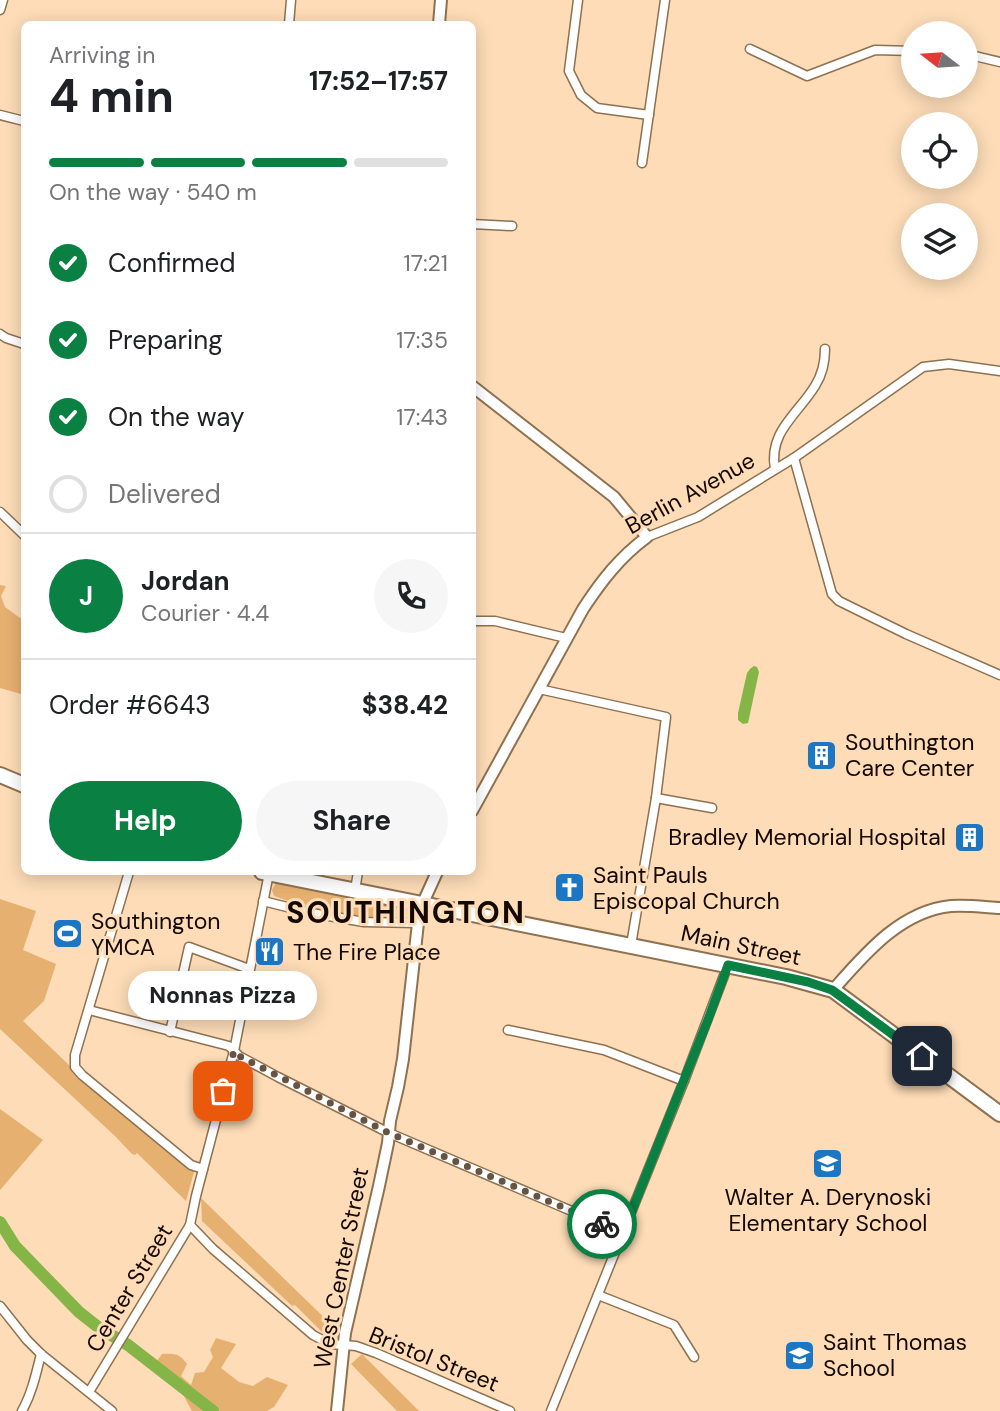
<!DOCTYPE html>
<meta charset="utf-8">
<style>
body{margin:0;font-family:"DM Sans",sans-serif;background:#f6f6f6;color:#202124;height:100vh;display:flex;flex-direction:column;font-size:26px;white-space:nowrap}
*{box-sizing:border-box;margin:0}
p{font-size:23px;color:#757577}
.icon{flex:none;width:38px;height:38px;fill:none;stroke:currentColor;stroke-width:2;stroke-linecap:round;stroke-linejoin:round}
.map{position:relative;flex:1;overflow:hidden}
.panel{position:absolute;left:21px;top:21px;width:455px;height:854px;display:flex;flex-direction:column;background:#fff;border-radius:10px;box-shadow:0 4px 18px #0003}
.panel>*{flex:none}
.needle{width:46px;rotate:287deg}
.controls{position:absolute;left:901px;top:21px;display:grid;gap:14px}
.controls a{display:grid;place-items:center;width:77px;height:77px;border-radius:50%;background:#fff;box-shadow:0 4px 18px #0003;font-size:35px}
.pin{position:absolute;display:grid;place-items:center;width:60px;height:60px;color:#fff;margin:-30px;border-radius:14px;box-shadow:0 4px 10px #0006}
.courier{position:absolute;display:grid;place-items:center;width:70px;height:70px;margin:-35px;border:5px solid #0b8043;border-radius:50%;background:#fff;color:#222;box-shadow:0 2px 9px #0007}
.bubble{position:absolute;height:49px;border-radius:24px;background:#fff;box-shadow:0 4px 18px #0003;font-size:23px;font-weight:700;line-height:49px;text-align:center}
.headline em{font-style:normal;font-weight:700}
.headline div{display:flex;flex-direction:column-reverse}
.headline{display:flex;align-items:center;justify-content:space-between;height:119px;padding:0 28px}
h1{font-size:46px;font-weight:700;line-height:52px}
.bar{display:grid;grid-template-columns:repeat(4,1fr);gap:10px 7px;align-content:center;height:84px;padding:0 28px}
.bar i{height:9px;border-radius:5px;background:#e0e0e0}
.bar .on{background:#0b8043}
.bar p{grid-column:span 4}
.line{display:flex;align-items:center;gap:18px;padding:0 28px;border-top:2px solid #e0e0e0}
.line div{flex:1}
.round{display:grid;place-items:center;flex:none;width:74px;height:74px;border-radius:37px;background:#f6f6f6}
ol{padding:0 28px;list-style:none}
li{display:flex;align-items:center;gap:21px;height:77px}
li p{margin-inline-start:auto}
li .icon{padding:7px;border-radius:50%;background:#0b8043;color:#fff;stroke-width:4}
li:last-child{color:#757577}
li i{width:38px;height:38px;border:4px solid #e0e0e0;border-radius:50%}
.cta{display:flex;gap:14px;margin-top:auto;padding:14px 28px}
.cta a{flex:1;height:80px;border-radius:42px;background:#0b8043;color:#fff;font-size:28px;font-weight:700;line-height:80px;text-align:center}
.cta a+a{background:#f6f6f6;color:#202124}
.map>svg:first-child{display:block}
.green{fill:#e6b071}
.water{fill:#85b547}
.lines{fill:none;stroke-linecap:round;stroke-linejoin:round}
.river{stroke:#85b547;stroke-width:12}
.street-casing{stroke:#8e714f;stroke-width:11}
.secondary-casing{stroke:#8e714f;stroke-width:14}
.highway-casing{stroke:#8e714f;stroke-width:18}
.street{stroke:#fff;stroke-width:8}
.secondary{stroke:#fff;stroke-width:10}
.highway{stroke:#fff;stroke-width:14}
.done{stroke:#665341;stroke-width:7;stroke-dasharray:0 12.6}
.route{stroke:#0b8043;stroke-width:9}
.labels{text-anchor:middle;stroke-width:6;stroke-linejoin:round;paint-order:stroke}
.street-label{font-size:23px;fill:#140901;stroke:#fddcb7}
.poi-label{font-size:23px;fill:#140901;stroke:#fddcb7;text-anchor:start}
.district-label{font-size:30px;font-weight:bold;letter-spacing:2px;fill:#140901;stroke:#fddcb7}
</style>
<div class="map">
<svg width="1000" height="1411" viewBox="0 0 1000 1411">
<rect width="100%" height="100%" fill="#fddcb7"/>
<g class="green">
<path d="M0,585L6,586L1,596L5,607L20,618L24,615V695L0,688Z"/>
<path d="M276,883L406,908L409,911L406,917C370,921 309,909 274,896L272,890Z"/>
<path d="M0,899L36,911L23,950L56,964L44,1001L23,1021L116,1110L194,1172L186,1201L137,1153L135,1155L132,1154L116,1137L0,1029Z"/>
<path d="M148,976L174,983L170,1003L142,997Z"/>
<path d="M0,1109L43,1140L0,1190Z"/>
<path d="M201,1198L338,1331L330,1336L323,1333L295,1305L292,1306L202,1221Z"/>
<path d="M216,1338L236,1344L221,1368L239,1382L253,1386L267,1377L288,1385L274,1407L267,1411H192L180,1389L124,1348L128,1339L156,1362L162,1354C175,1353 180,1354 187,1364L181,1376L191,1385L195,1373L204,1372L213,1357L210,1350Z"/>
<path d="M362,1354L419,1411H397L351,1364Z"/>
</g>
<path class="water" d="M754,666L757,667L759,672L748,723L743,724L738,720V713L747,673L750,669Z"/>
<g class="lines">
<path class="river" d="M0,1222L15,1246L79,1312L98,1327L128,1345L213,1411"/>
<defs>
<g id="street">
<path d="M578,0L569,71L581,95L597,108L649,115"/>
<path d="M0,10L3,0"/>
<path d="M289,24L291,0"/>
<path d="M750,49L807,76L875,50L914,51"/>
<path d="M966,54L1000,62"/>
<path d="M0,115L24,121"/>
<path d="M642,163L665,0"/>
<path d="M472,224L512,226"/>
<path d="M0,334L6,338L24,344"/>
<path d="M794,458L832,594L839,601L906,634L1000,675"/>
<path d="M775,469C768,432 798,414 815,386C822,375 825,362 825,349"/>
<path d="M0,512L24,535"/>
<path d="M647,537L698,517L794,458L923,367L949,364L1000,371"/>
<path d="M472,621H495L566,638"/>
<path d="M539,689L666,717L656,798L631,945"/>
<path d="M656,798L712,808"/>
<path d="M129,872L75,1055V1067L82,1075L191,1165L203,1169"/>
<path d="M355,890L358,872"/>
<path d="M263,901L311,913L364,922L418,923"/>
<path d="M89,1010L229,1046L239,1056L278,1077L389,1133L623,1233"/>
<path d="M508,1030L604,1050L684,1081"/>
<path d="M170,1032L189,947L249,969"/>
<path d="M190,1225L213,1249L313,1335L330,1344L356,1346L376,1353L510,1411"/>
<path d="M598,1295L674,1325L694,1357"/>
<path d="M0,1306L27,1340L41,1354L112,1411"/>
<path d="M89,1392L190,1225L196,1196L234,1051L269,873"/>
<path d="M22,1411C32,1393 36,1374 41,1354"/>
<path d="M551,1411L684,1081L728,965"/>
</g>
<g id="secondary">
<path d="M439,24L441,0"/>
<path d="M472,386L614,497L647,537C620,557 602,580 583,609L472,811"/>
<path d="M833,990C864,955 900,911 951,906C967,905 984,907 1000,908"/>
<path d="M337,1411L345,1333L379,1186L388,1143L390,1121L398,1087L403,1059L418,923L422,905L437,872"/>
</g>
<g id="highway">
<path d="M0,775L24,785"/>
<path d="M262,872L786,977L833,990L1000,1114"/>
</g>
</defs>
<use href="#street" class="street-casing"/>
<use href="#secondary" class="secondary-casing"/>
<use href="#highway" class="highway-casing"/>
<use href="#street" class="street"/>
<use href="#secondary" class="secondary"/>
<use href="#highway" class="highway"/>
</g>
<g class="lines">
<path class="done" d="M223,1091L234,1051L239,1056L389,1133L602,1224"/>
<path class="route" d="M602,1224L623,1233L709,1017L728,965L808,982L832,990L922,1056"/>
</g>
<defs>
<symbol id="building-square" viewBox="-11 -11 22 22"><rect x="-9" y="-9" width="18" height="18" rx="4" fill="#1b77c4" stroke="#fddcb7"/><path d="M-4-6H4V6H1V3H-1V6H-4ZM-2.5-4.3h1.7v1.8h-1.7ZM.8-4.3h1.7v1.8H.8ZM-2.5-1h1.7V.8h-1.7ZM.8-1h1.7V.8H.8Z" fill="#fff"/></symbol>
<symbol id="church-square" viewBox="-11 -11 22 22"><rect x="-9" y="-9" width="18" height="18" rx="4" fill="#1b77c4" stroke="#fddcb7"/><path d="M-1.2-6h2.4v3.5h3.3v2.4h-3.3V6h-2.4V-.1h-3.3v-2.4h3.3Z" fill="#fff"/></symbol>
<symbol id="stadium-square" viewBox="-11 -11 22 22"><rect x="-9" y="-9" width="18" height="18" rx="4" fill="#1b77c4" stroke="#fddcb7"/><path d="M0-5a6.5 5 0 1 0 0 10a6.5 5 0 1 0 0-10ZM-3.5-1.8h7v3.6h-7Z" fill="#fff"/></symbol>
<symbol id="restaurant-square" viewBox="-11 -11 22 22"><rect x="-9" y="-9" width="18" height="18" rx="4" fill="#1b77c4" stroke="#fddcb7"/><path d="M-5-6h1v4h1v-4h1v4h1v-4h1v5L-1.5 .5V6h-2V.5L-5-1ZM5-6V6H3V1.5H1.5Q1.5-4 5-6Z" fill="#fff"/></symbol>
<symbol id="school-square" viewBox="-11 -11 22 22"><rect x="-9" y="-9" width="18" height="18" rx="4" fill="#1b77c4" stroke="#fddcb7"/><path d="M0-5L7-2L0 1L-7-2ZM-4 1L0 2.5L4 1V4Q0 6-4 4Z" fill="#fff"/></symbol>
</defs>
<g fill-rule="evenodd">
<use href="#building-square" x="804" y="738" width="35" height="35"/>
<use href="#building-square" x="952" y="820" width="35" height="35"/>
<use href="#church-square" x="552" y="870" width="35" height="35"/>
<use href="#stadium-square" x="50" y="916" width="35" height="35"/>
<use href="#restaurant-square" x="252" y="934" width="35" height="35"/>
<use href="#school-square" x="810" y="1146" width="35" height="35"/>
<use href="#school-square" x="782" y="1338" width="35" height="35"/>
</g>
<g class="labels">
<g class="street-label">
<text transform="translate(690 493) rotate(-29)" y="8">Berlin Avenue</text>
<text transform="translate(741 945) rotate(12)" y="8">Main Street</text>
<text transform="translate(341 1268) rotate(-79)" y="8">West Center Street</text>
<text transform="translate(129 1288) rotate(-59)" y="8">Center Street</text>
<text transform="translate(434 1359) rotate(22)" y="8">Bristol Street</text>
</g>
<g class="poi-label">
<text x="845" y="750">Southington<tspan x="845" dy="26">Care Center</tspan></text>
<text x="946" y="845" text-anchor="end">Bradley Memorial Hospital</text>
<text x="593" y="883">Saint Pauls<tspan x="593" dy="26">Episcopal Church</tspan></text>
<text x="91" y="929">Southington<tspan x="91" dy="26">YMCA</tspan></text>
<text x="293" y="960">The Fire Place</text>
<text x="828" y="1205" text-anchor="middle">Walter A. Derynoski<tspan x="828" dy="26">Elementary School</tspan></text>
<text x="823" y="1350">Saint Thomas<tspan x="823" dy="26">School</tspan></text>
</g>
<g class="district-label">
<text x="406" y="923">SOUTHINGTON</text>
</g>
</g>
</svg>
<div class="controls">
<a><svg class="needle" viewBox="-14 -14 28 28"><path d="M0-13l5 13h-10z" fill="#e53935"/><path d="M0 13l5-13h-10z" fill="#757577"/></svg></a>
<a><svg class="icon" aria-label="locate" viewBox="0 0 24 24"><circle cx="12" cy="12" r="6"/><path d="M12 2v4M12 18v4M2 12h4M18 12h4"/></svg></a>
<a><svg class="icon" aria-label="layers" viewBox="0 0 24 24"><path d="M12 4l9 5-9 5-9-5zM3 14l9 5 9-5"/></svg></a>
</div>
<div class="pin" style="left:223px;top:1091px;background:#ea580c"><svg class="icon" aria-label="bag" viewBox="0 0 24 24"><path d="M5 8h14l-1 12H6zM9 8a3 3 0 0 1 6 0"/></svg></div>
<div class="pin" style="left:922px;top:1056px;background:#1f2937"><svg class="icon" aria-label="home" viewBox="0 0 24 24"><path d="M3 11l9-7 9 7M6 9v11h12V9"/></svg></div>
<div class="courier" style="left:602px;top:1224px"><svg class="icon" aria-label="bike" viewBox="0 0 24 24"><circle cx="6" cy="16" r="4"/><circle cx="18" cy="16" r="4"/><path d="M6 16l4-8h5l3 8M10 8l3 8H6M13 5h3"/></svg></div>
<div class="bubble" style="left:128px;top:971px;width:189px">Nonnas Pizza</div>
<section class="panel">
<div class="headline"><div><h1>4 min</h1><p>Arriving in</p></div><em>17:52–17:57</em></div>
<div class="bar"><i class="on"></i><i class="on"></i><i class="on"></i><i></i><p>On the way · 540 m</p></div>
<ol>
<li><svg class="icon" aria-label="check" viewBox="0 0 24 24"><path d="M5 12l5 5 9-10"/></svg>Confirmed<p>17:21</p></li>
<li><svg class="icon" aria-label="check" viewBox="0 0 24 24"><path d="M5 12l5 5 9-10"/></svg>Preparing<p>17:35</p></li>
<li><svg class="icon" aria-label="check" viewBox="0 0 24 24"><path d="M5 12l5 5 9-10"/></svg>On the way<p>17:43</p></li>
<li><i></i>Delivered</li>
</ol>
<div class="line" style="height:126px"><b class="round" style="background:#0b8043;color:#fff">J</b><div><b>Jordan</b><p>Courier · 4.4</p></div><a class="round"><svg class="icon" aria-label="phone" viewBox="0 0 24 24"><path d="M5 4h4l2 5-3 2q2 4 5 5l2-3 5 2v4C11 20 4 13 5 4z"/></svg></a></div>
<div class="line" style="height:91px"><div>Order #6643</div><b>$38.42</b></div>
<div class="cta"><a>Help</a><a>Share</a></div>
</section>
</div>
